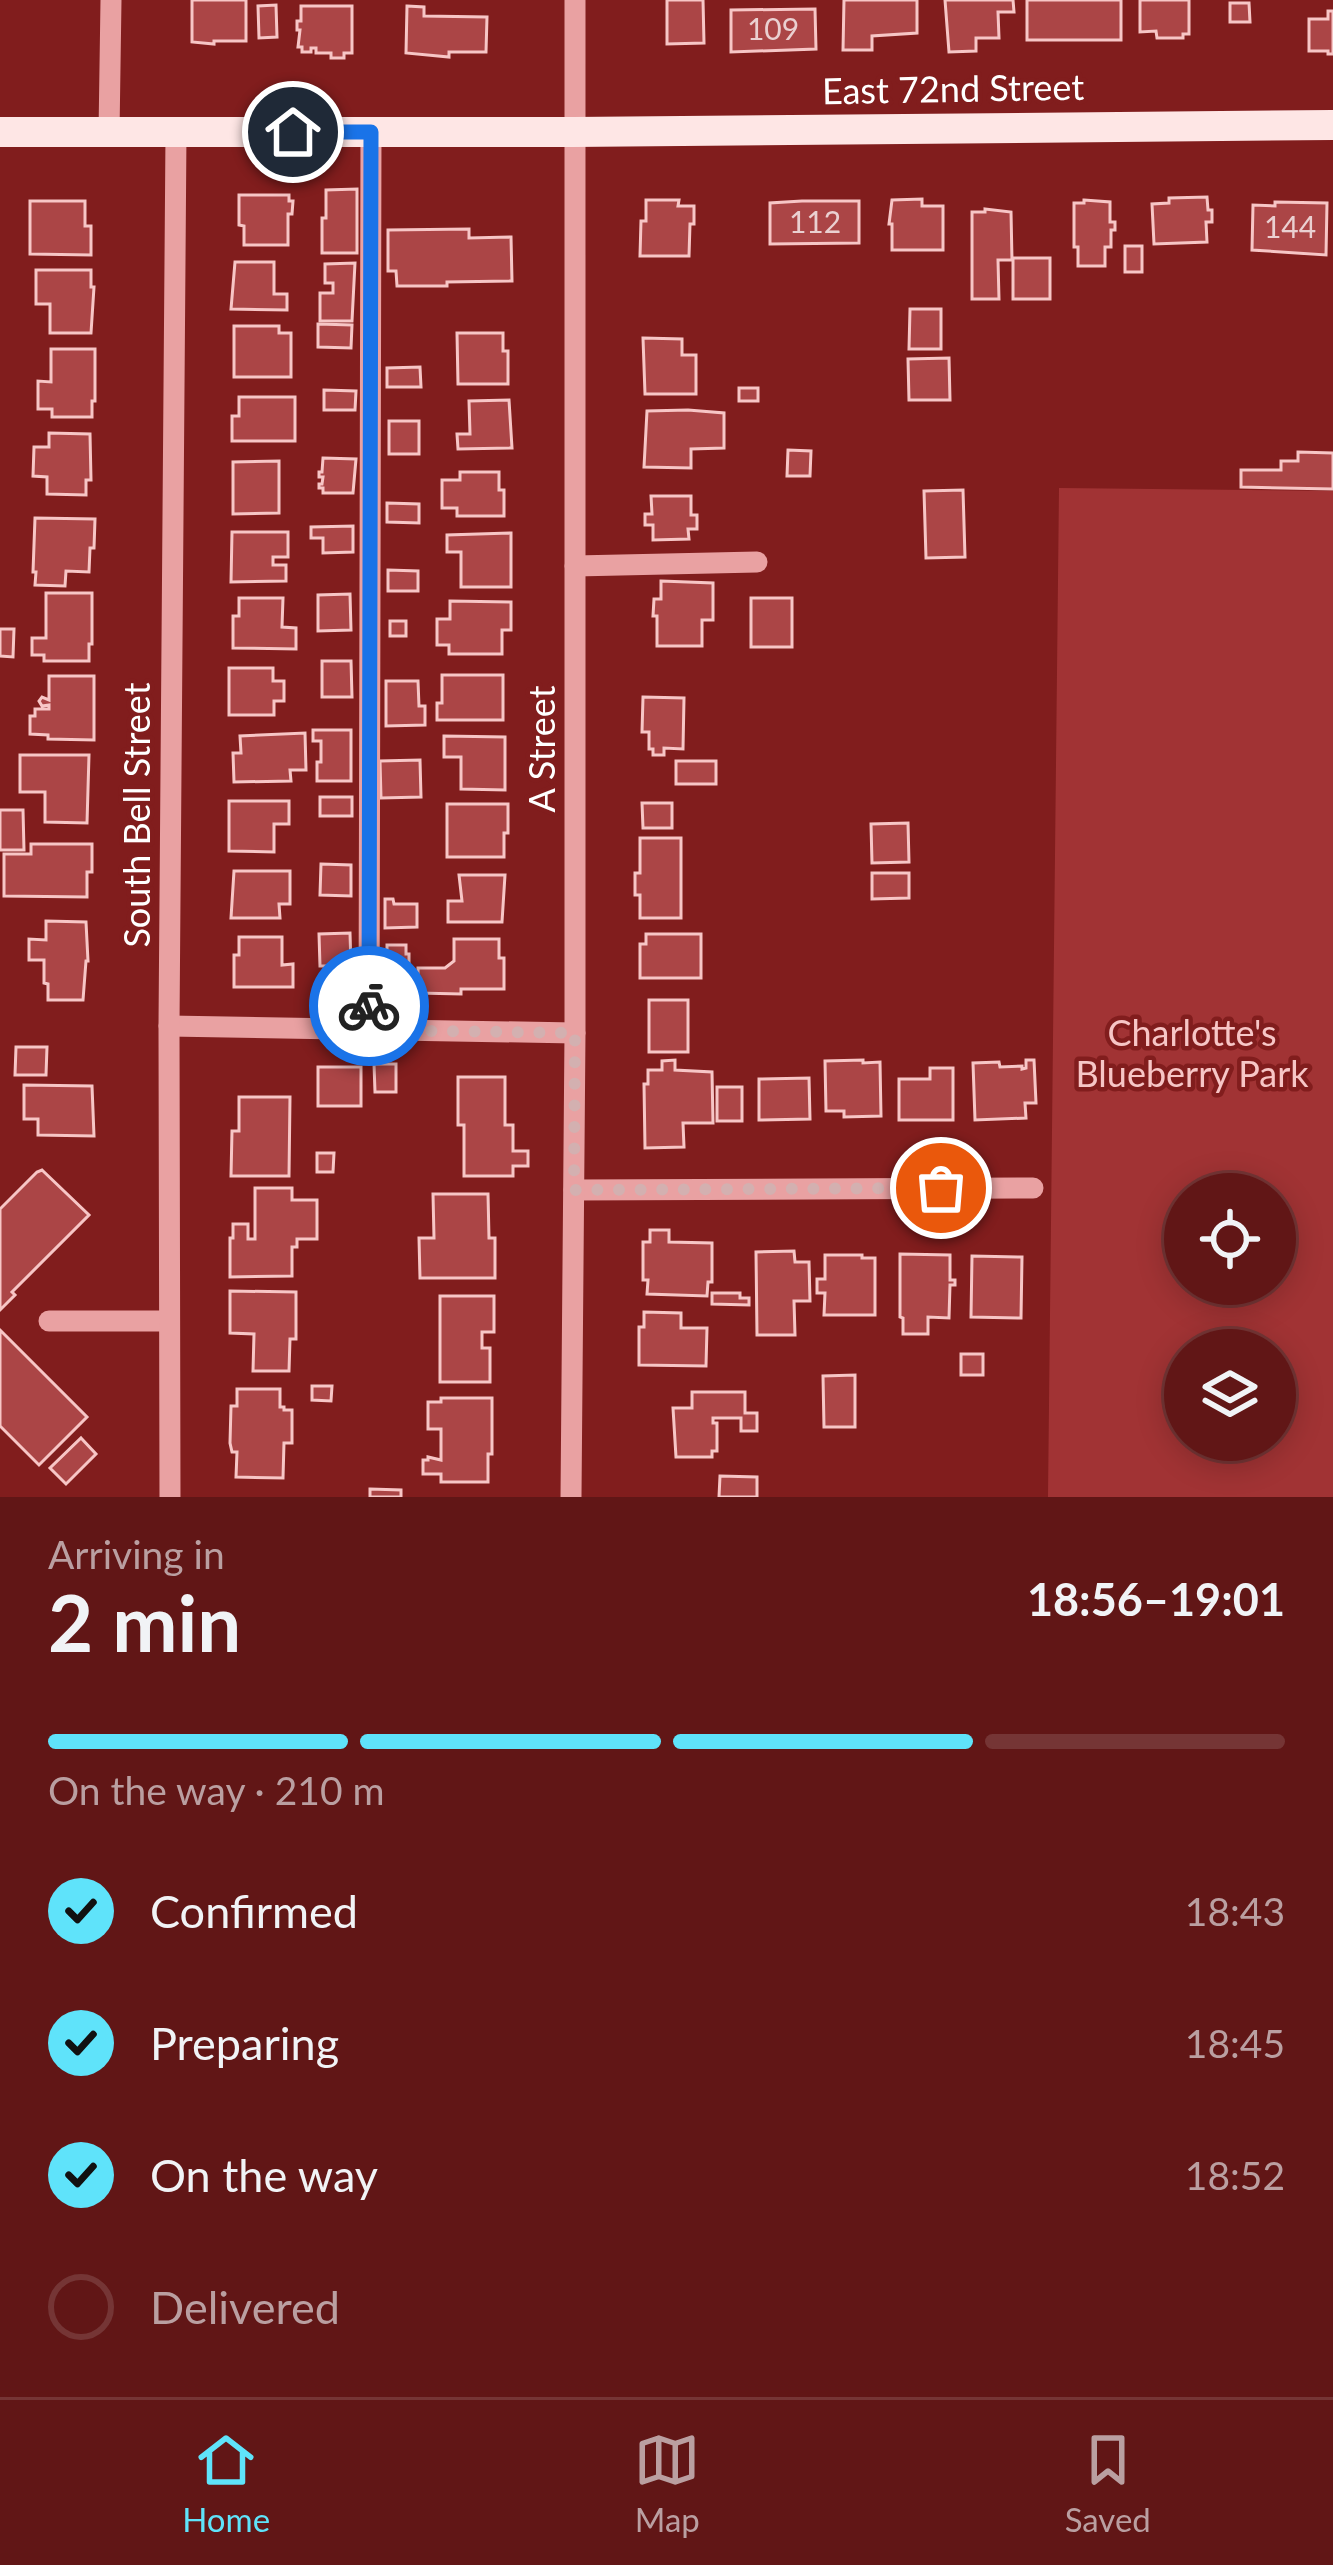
<!DOCTYPE html>
<meta charset="utf-8">
<style>
body{margin:0;font-family:Lato,sans-serif;background:#671f1f;color:#f1f3f6;height:100vh;display:flex;flex-direction:column;font-size:45px;white-space:nowrap}
*{box-sizing:border-box;margin:0}
p{font-size:39px;color:#ba9fa1}
.icon{flex:none;width:66px;height:66px;fill:none;stroke:currentColor;stroke-width:2;stroke-linecap:round;stroke-linejoin:round}
.map{position:relative;height:1497px;overflow:hidden}
.side{display:flex;flex-direction:column;background:#611616;flex:1}
.side>*{flex:none}
.tools{position:absolute;left:1164px;top:1173px;display:grid;gap:24px}
.tools a{display:grid;place-items:center;width:132px;height:132px;border-radius:50%;background:#611616;box-shadow:0 6px 30px #0003,0 0 0 3px #753535;font-size:60px}
.pin{position:absolute;display:grid;place-items:center;width:102px;height:102px;color:#fff;margin:-51px;border:6px solid #fff;border-radius:50%;box-shadow:0 3px 12px #0007}
.courier{position:absolute;display:grid;place-items:center;width:120px;height:120px;margin:-60px;border:9px solid #1a73e8;border-radius:50%;background:#fff;color:#222;box-shadow:0 3px 15px #0007}
.head em{font-style:normal;font-weight:700}
.head div{display:flex;flex-direction:column-reverse}
.head{display:flex;align-items:center;justify-content:space-between;height:204px;padding:0 48px}
h1{font-size:78px;font-weight:700;line-height:90px}
.bar{display:grid;grid-template-columns:repeat(4,1fr);gap:18px 12px;align-content:center;height:144px;padding:0 48px}
.bar i{height:15px;border-radius:9px;background:#753535}
.bar .selected{background:#5fe3fa}
.bar p{grid-column:span 4}
ol{padding:0 48px;list-style:none}
li{display:flex;align-items:center;gap:36px;height:132px}
li p{margin-inline-start:auto}
li .icon{padding:12px;border-radius:50%;background:#5fe3fa;color:#111;stroke-width:4}
li:last-child{color:#ba9fa1}
li i{width:66px;height:66px;border:6px solid #753535;border-radius:50%}
.tab-bar{display:flex;justify-content:space-around;align-items:center;height:168px;border-top:3px solid #753535;background:#611616;font-size:33px;color:#ba9fa1}
.tab-bar a{display:grid;justify-items:center;gap:6px}
.tab-bar .selected{color:#5fe3fa}
.map>svg:first-child{display:block}
.green{fill:#a13334;fill-rule:evenodd}
.building{fill:#ab4546;stroke:#f7c6c6;stroke-width:3}
.lines{fill:none;stroke-linecap:round;stroke-linejoin:round}
.minor{stroke:#e9a1a2;stroke-width:21}
.major{stroke:#fee6e5;stroke-width:30}
.done{stroke:#d3b0b0;stroke-width:12;stroke-dasharray:0 21.6}
.route{stroke:#1a73e8;stroke-width:15}
.labels{text-anchor:middle;stroke-width:9;stroke-linejoin:round;paint-order:stroke}
.number-label{font-size:30px;fill:#ead0d1}
.street-label{font-size:36px;fill:#fff;stroke:#811d1d}
.park-label{font-size:36px;fill:#f7c6c6;stroke:#811d1d}
</style>
<div class="map">
<svg width="1333" height="1497" viewBox="0 0 1333 1497">
<rect width="100%" height="100%" fill="#811d1d"/>
<path class="green" d="M1059,488L1333,491V1497H1048ZM1275,1194V1284H1185V1194ZM1275,1350V1440H1185V1350Z"/>
<g class="building">
<path d="M192,0H246V41H214V44L192,42Z"/>
<path d="M667,0H703L704,43L667,44Z"/>
<path d="M844,0H917V33L872,36V50H843Z"/>
<path d="M945,0H1013L1014,12H998L999,38H976V51L949,52Z"/>
<rect x="1027" y="0" width="94" height="40"/>
<path d="M1140,0H1189V34H1183V38H1157L1156,31L1140,32Z"/>
<path d="M1230,3H1249L1250,22H1230Z"/>
<path d="M276,5L277,37L259,38L258,6Z"/>
<path d="M301,6H352V53H344V58H331V53H316V48H311V52H302V47H298L300,30H297V21H301Z"/>
<path d="M407,6L424,7V16L487,17L486,52H449V57L406,53Z"/>
<path d="M815,9L816,49L731,52V10Z"/>
<path d="M1328,11H1333V54H1328V51H1309V19H1328Z"/>
<path d="M357,189V253H322V218H326V190Z"/>
<path d="M239,195H289V201H293L292,214H288V245H244V226L239,225Z"/>
<path d="M1207,197L1208,210H1212V222H1206L1207,242L1154,244L1152,204L1169,203V198Z"/>
<path d="M922,199V206H943V250H892V224H889L892,200Z"/>
<path d="M646,200H679L678,206H694V224H690L689,256H640L641,221H646Z"/>
<path d="M1084,200L1110,202V222H1115V230H1111V247H1105V266H1078V247H1074V203H1084Z"/>
<path d="M30,201H85V226H91V255L30,254Z"/>
<path d="M802,201H859V243L770,244V203Z"/>
<path d="M1275,202L1327,203L1326,255L1252,250L1253,205L1275,206Z"/>
<path d="M985,209L1011,212L1012,260H998L999,299H972V212H985Z"/>
<path d="M469,229V238L511,237L512,281L447,282V286H397L396,271H388V230Z"/>
<rect x="1125" y="246" width="17" height="26"/>
<rect x="1013" y="258" width="37" height="41"/>
<path d="M235,262H274V294H287V310L231,309Z"/>
<path d="M355,263L352,321H320V293H333V283H325V264Z"/>
<path d="M36,270H91V287H94L91,333H50V304H36Z"/>
<path d="M910,309H941V349H909Z"/>
<path d="M318,324L352,325L351,348L318,347Z"/>
<path d="M234,326H279V333H291V377H234Z"/>
<path d="M457,333H503V351H508V384H458Z"/>
<path d="M643,338L682,339V355H696V394H645Z"/>
<path d="M51,349H95V401H92V417H52V409H38V381L51,382Z"/>
<path d="M949,358L950,400H909L908,359Z"/>
<path d="M420,367L421,387H387V368Z"/>
<rect x="739" y="388" width="19" height="13"/>
<path d="M324,390L356,391L355,410H324Z"/>
<path d="M239,397H295V441H232V416H239Z"/>
<path d="M509,400L512,448L458,449L457,434H470L469,401Z"/>
<path d="M688,410L724,413V448L691,449V468L644,467L647,411Z"/>
<rect x="389" y="421" width="30" height="33"/>
<path d="M49,433L90,434L91,480H86V495L47,494V477L33,476L34,447H49Z"/>
<path d="M788,450L811,451L810,476H787Z"/>
<path d="M1298,452L1333,453V489L1241,487V470H1281V461H1298Z"/>
<path d="M323,458L356,459L353,493H323V488H319V484H322L323,477H319V472H322Z"/>
<path d="M279,461V513L233,514V462Z"/>
<path d="M460,472H499V490H504V516H457V508H442V480H460Z"/>
<path d="M963,490L965,557L926,558L924,491Z"/>
<path d="M651,496H691V515H697V529H688L689,539L653,540V525H645V514H652Z"/>
<path d="M387,503L419,504V523L387,522Z"/>
<path d="M35,518L95,519L94,548H90L89,572L66,571L65,586L35,585L36,572H33Z"/>
<path d="M353,526V552L323,553V538H311V527Z"/>
<path d="M232,532H288V557H273V565H286V581L231,582Z"/>
<path d="M511,533V587H461V552H447V535Z"/>
<path d="M388,570L418,571V591H388Z"/>
<path d="M661,581L713,583V620H702V646H657V616H653L654,599H661Z"/>
<path d="M46,593H92V644H89V661H44V655H32V638H46Z"/>
<path d="M350,594L351,630L318,631V595Z"/>
<path d="M239,598H283L282,627L296,628V649L233,648V616H239Z"/>
<rect x="751" y="598" width="41" height="49"/>
<path d="M450,601L511,602V630H502V654H449V645H437V619H450Z"/>
<rect x="390" y="621" width="16" height="15"/>
<path d="M0,629H14L13,657L0,656Z"/>
<path d="M322,661H351L352,697H322Z"/>
<path d="M229,668H273V681H284V701H274V715H229Z"/>
<path d="M442,675H503V720H437V703H442Z"/>
<path d="M49,676H94V740L48,739V735L30,734V716H35V709H49V705L42,706L39,701L42,697L49,700Z"/>
<path d="M386,681H418L419,706H425V725L386,726Z"/>
<path d="M643,697L684,698L683,749L664,748V755H653V749H649V732H642Z"/>
<path d="M313,730H351V781H317V762H321V741H313Z"/>
<path d="M305,733L306,770H290L291,781L234,782L233,753H241L240,736Z"/>
<path d="M444,736L505,737V790L461,789V757H444Z"/>
<path d="M20,755H89L87,823L45,822V792H20Z"/>
<path d="M420,760L421,797L381,798L380,761Z"/>
<rect x="676" y="761" width="40" height="23"/>
<rect x="320" y="797" width="32" height="19"/>
<path d="M229,801H289V824H274V852L229,851Z"/>
<path d="M642,803H672V828H643Z"/>
<path d="M447,804H508V833H504V857H447Z"/>
<path d="M0,810H23L24,850H0Z"/>
<path d="M908,823L909,862L872,863L871,824Z"/>
<path d="M640,838H681V918H640V895H635V873H640Z"/>
<path d="M31,844H92V872H87V897L4,896V854H31Z"/>
<path d="M321,864L351,865V896L320,895Z"/>
<path d="M234,871H290V904H279L280,918H231Z"/>
<path d="M872,873H909V898L872,899Z"/>
<path d="M459,875H505L502,922H448V901H462Z"/>
<path d="M385,899H393L394,904H417V927L385,928Z"/>
<path d="M46,921L86,922L88,961H86L83,1000H48V984L44,983V960H29V939L46,940Z"/>
<path d="M350,933L351,966H320L319,934Z"/>
<path d="M646,934H701V978H640V944H646Z"/>
<path d="M239,937H282V965L293,964V987H234V955H239Z"/>
<path d="M454,939H499V958H504V989H461V994L418,993V968H445L454,961Z"/>
<path d="M387,945H406V954H409V987H384V954H387Z"/>
<rect x="649" y="1000" width="39" height="52"/>
<path d="M16,1047H47L46,1075H15Z"/>
<path d="M675,1060V1070L712,1072L713,1123H683L684,1147L645,1148L644,1084H648V1070H662V1061Z"/>
<path d="M863,1060V1063L880,1062L881,1116L844,1117V1111H826L825,1061Z"/>
<path d="M1026,1060H1034L1036,1103H1025L1026,1118L975,1120L973,1063L999,1062L1000,1067L1022,1066V1069L1026,1068Z"/>
<path d="M374,1064H396V1092H375Z"/>
<rect x="318" y="1067" width="43" height="39"/>
<path d="M930,1068H953V1120H899V1079H930Z"/>
<path d="M458,1077H505V1125H513V1151H528V1166H513V1176H464V1125H458Z"/>
<path d="M809,1078L810,1119L759,1120V1079Z"/>
<path d="M24,1085L92,1086L94,1136L38,1135V1119H24Z"/>
<rect x="717" y="1087" width="25" height="34"/>
<path d="M239,1097H290L289,1176H231L232,1131H239Z"/>
<path d="M317,1153H334L333,1172H317Z"/>
<path d="M42,1170L89,1215L12,1292L15,1295L0,1310V1209L37,1172Z"/>
<path d="M255,1188H292V1200H317V1239H297V1247H292V1276L230,1277V1238H233V1224H248V1239H255Z"/>
<path d="M433,1194H488L489,1238H495V1278H420L419,1238H434Z"/>
<path d="M650,1230H669V1242L712,1243V1282H708L707,1296L647,1294L648,1280H643V1242H650Z"/>
<path d="M794,1251L795,1262H809L810,1301H794L795,1335H757L756,1252Z"/>
<path d="M900,1254L950,1255V1280H955V1285H950L949,1318L928,1317V1334H903V1318L900,1317Z"/>
<path d="M825,1255H862V1258H875V1315H824L825,1293H817V1279H825Z"/>
<path d="M972,1256L1022,1257L1021,1318L971,1317Z"/>
<path d="M230,1291L296,1292V1339H290L289,1371H253L254,1334L230,1333Z"/>
<path d="M712,1293H740V1298H749V1305L712,1304Z"/>
<path d="M440,1296H494V1332H482V1348H490V1382H440Z"/>
<path d="M644,1312L681,1313V1328H707L706,1366L639,1365V1327H644Z"/>
<path d="M0,1330L87,1417L39,1465L0,1426Z"/>
<rect x="961" y="1354" width="22" height="21"/>
<path d="M855,1375V1427H824L823,1376Z"/>
<path d="M312,1386H332L331,1401L312,1400Z"/>
<path d="M237,1389H280V1407H284V1410H292V1443H284L283,1478L236,1477L237,1452H232L230,1443L231,1406H237Z"/>
<path d="M692,1392H745V1413H757V1431H741V1418H713V1423H717V1451H712V1457H676L673,1408H692Z"/>
<path d="M441,1398H492V1454H488V1482H441V1474H423V1460H428V1457L441,1460V1429H428V1402H441Z"/>
<path d="M81,1438L96,1454L66,1484L50,1468Z"/>
<path d="M720,1476L757,1477V1497H719Z"/>
<path d="M370,1489L401,1490V1497H370Z"/>
</g>
<g class="lines">
<g class="minor">
<path d="M109,133L111,0"/>
<path d="M575,566L757,562"/>
<path d="M169,1026L575,1033"/>
<path d="M369,1030L371,132"/>
<path d="M574,1190L1033,1188"/>
<path d="M49,1321H169"/>
<path d="M170,1497L169,1026L176,133"/>
<path d="M571,1497L575,1033V0"/>
</g>
<path class="major" d="M0,132H573L1333,125"/>
</g>
<g class="lines">
<path class="done" d="M369,1006V1030L575,1033L574,1190L941,1188"/>
<path class="route" d="M293,132H371L369,1006"/>
</g>
<g class="labels">
<g class="number-label">
<text x="773" y="40">109</text>
<text x="815" y="233">112</text>
<text x="1290" y="238">144</text>
</g>
<g class="street-label">
<text transform="translate(953 89) rotate(-1)" y="13">East 72nd Street</text>
<text transform="translate(542 749) rotate(-90)" y="13">A Street</text>
<text transform="translate(137 815) rotate(-90)" y="13">South Bell Street</text>
</g>
<g class="park-label">
<text x="1192" y="1046">Charlotte's<tspan x="1192" dy="41">Blueberry Park</tspan></text>
</g>
</g>
</svg>
<div class="tools">
<a><svg class="icon" aria-label="locate" viewBox="0 0 24 24"><circle cx="12" cy="12" r="6"/><path d="M12 2v4M12 18v4M2 12h4M18 12h4"/></svg></a>
<a><svg class="icon" aria-label="layers" viewBox="0 0 24 24"><path d="M12 4l9 5-9 5-9-5zM3 14l9 5 9-5"/></svg></a>
</div>
<div class="pin" style="left:941px;top:1188px;background:#ea580c"><svg class="icon" aria-label="bag" viewBox="0 0 24 24"><path d="M5 8h14l-1 12H6zM9 8a3 3 0 0 1 6 0"/></svg></div>
<div class="pin" style="left:293px;top:132px;background:#1f2937"><svg class="icon" aria-label="home" viewBox="0 0 24 24"><path d="M3 11l9-7 9 7M6 9v11h12V9"/></svg></div>
<div class="courier" style="left:369px;top:1006px"><svg class="icon" aria-label="bike" viewBox="0 0 24 24"><circle cx="6" cy="16" r="4"/><circle cx="18" cy="16" r="4"/><path d="M6 16l4-8h5l3 8M10 8l3 8H6M13 5h3"/></svg></div>
</div>
<section class="side">
<div class="head"><div><h1>2 min</h1><p>Arriving in</p></div><em>18:56–19:01</em></div>
<div class="bar"><i class="selected"></i><i class="selected"></i><i class="selected"></i><i></i><p>On the way · 210 m</p></div>
<ol>
<li><svg class="icon" aria-label="check" viewBox="0 0 24 24"><path d="M5 12l5 5 9-10"/></svg>Confirmed<p>18:43</p></li>
<li><svg class="icon" aria-label="check" viewBox="0 0 24 24"><path d="M5 12l5 5 9-10"/></svg>Preparing<p>18:45</p></li>
<li><svg class="icon" aria-label="check" viewBox="0 0 24 24"><path d="M5 12l5 5 9-10"/></svg>On the way<p>18:52</p></li>
<li><i></i>Delivered</li>
</ol>
</section>
<nav class="tab-bar">
<a class="selected"><svg class="icon" aria-label="home" viewBox="0 0 24 24"><path d="M3 11l9-7 9 7M6 9v11h12V9"/></svg>Home</a>
<a><svg class="icon" aria-label="map" viewBox="0 0 24 24"><path d="M3 6l6-2 6 2 6-2v14l-6 2-6-2-6 2zM9 4v14M15 6v14"/></svg>Map</a>
<a><svg class="icon" aria-label="saved" viewBox="0 0 24 24"><path d="M7 4h10v16l-5-4-5 4z"/></svg>Saved</a>
</nav>
